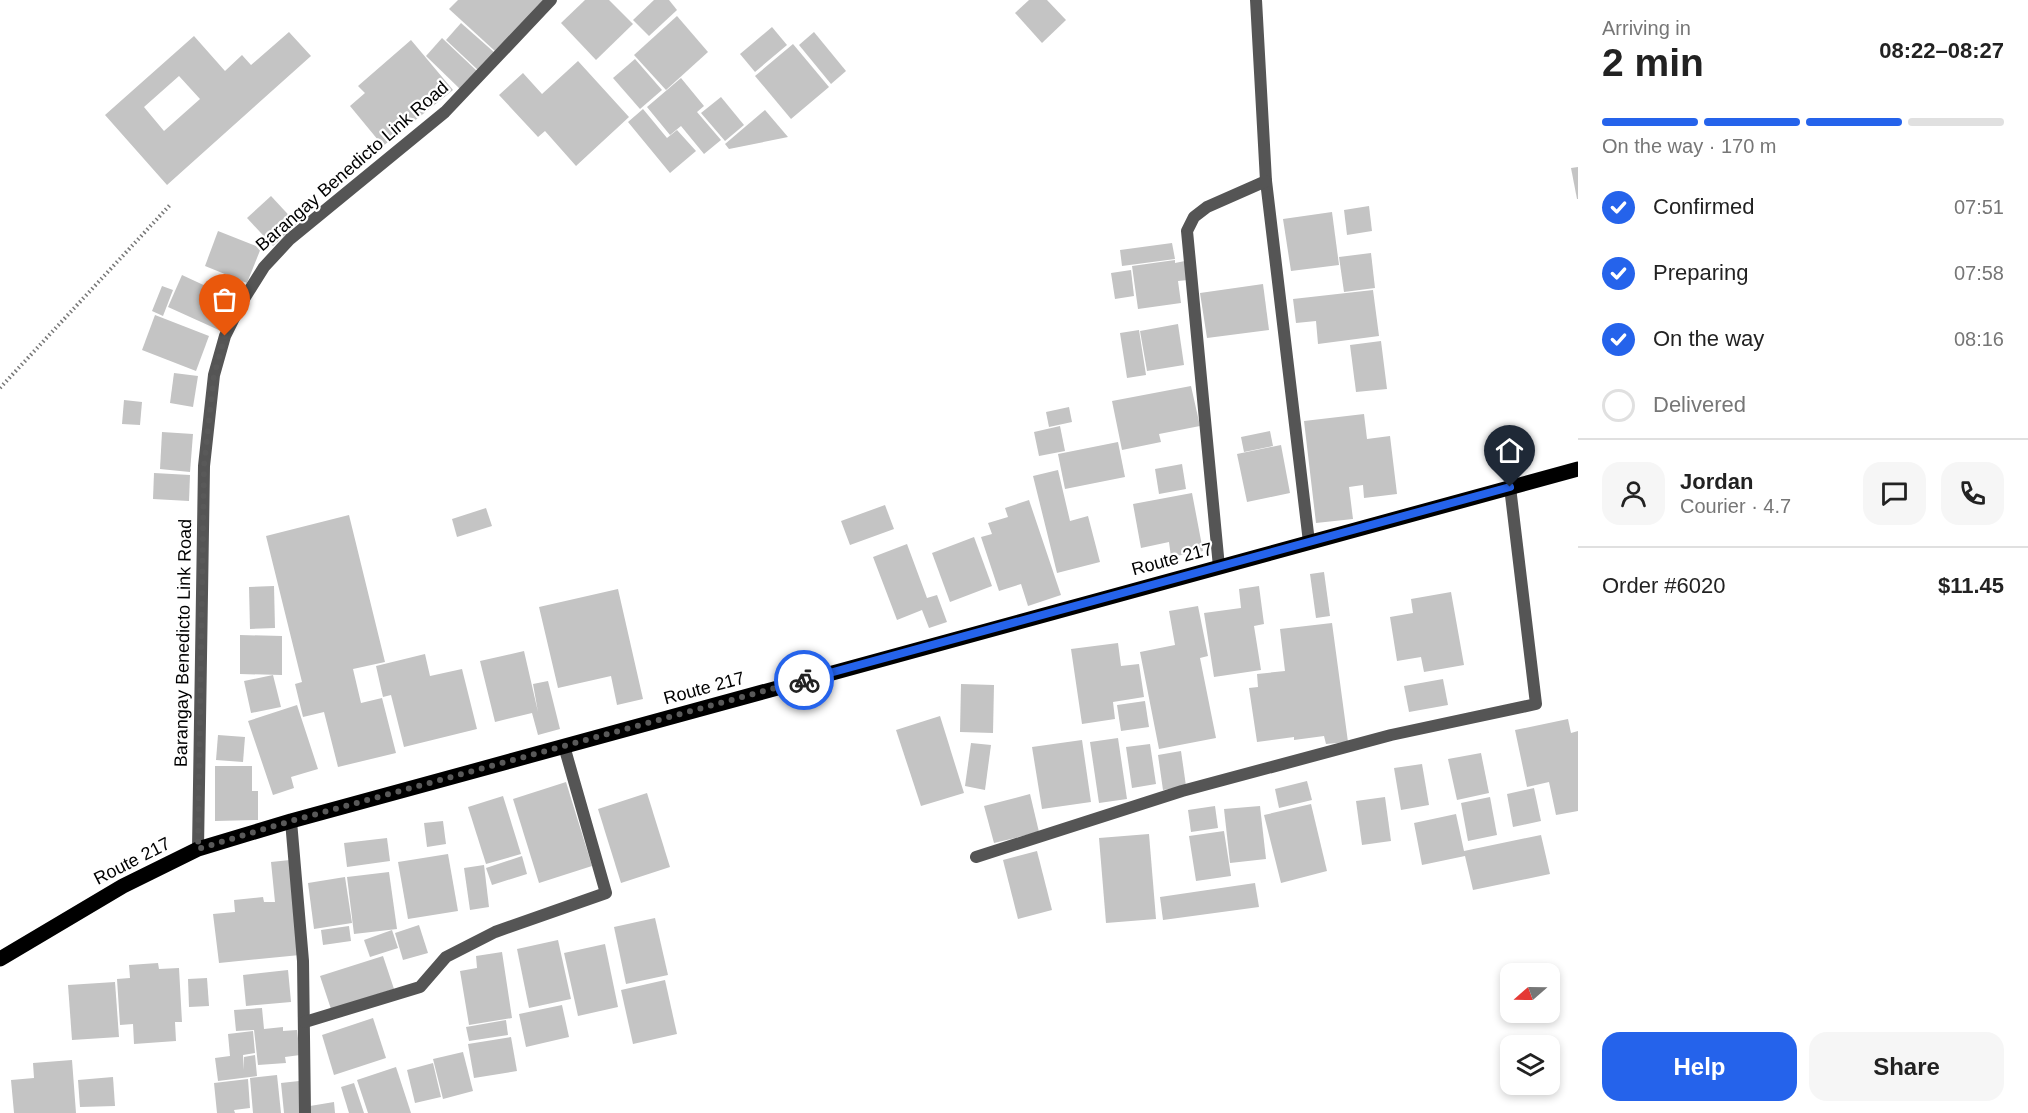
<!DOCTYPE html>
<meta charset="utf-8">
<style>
body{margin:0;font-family:Arial,sans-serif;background:#f6f6f6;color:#222;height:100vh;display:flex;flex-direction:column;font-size:22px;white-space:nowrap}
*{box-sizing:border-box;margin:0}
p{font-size:20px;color:#767676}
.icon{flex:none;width:33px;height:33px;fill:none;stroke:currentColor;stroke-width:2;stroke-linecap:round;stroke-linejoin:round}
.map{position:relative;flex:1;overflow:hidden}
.panel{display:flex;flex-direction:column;background:#fff;width:450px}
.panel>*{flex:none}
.needle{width:39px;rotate:250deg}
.controls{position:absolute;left:1500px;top:963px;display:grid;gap:12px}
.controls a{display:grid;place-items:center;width:60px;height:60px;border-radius:12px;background:#fff;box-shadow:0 3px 9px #0003;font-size:30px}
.pin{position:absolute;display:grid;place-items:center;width:51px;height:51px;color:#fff;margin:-62px -26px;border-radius:50% 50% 50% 0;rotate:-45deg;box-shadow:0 0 6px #0007}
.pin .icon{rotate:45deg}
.courier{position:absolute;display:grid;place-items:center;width:60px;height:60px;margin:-30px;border:4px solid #2563eb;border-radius:50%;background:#fff;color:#222;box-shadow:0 2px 8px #0007}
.head em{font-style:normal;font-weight:600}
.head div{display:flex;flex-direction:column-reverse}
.head{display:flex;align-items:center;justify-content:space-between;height:102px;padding:0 24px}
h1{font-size:39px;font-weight:600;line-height:45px}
.bar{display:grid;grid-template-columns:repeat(4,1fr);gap:9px 6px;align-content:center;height:72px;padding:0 24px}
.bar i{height:8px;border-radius:4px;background:#e0e0e0}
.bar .active{background:#2563eb}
.bar p{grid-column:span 4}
.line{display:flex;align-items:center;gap:15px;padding:0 24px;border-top:2px solid #e0e0e0}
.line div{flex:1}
.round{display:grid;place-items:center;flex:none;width:63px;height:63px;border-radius:18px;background:#f6f6f6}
ol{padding:0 24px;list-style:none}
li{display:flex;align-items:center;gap:18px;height:66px}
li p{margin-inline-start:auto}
li .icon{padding:6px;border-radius:50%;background:#2563eb;color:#fff;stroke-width:4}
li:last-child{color:#767676}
li i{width:33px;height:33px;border:3px solid #e0e0e0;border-radius:50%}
.button{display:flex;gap:12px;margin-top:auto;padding:12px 24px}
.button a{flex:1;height:69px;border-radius:18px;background:#2563eb;color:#fff;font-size:24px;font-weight:600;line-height:69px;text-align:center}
.button a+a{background:#f6f6f6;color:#222}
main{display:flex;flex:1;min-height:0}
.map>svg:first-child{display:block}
.building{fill:#c4c4c4;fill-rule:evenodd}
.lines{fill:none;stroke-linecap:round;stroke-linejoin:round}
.path{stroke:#777;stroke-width:4;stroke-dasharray:1.5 3;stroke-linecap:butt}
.minor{stroke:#555;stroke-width:12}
.tertiary{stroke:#555;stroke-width:12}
.primary{stroke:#000;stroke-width:15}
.done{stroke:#595959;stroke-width:6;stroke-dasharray:0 10.8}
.route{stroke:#2563eb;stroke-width:8}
.labels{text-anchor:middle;stroke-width:4.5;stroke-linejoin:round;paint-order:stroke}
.street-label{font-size:18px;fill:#000;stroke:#fff}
</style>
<main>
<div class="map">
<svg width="1578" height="1113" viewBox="0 0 1578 1113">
<rect width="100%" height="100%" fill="#fff"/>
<g class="building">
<path d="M458,0H544L496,52L449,9Z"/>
<path d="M585,0H609L633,24L596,60L561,23Z"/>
<path d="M654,0H669L677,10L649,36L633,20Z"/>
<path d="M1029,0H1047L1066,20L1042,43L1015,13Z"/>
<path d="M677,16L708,52L666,90L634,55Z"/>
<path d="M461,23L495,53L479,71L446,40Z"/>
<path d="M772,27L787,45L755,72L740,54Z"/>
<path d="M289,32L311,56L167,185L105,115L194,36L225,71L242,55L251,65ZM179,76L200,99L164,131L144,107Z"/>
<path d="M814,32L846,71L831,84L799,45Z"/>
<path d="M442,38L478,72L461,90L426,56Z"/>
<path d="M411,40L453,90L383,146L350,106L365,93L358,86Z"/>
<path d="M793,44L829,87L791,119L755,76Z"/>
<path d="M635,59L662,90L640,109L613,78Z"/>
<path d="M578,61L629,117L576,166L545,131L538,137L499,95L523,73L542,94Z"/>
<path d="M681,78L704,106L697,112L721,140L704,154L681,126L670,135L647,107Z"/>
<path d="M721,97L744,125L725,141L701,113Z"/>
<path d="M643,109L667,138L677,130L696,151L670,173L628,122Z"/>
<path d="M765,110L788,137L729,149L725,144Z"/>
<path d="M1578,167V199H1577L1571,168Z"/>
<path d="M271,196L297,224L273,246L247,218Z"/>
<path d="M1369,206L1372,231L1347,235L1344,210Z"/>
<path d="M1332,212L1339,265L1291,271L1283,219Z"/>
<path d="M218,231L261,248L247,283L205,266Z"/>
<path d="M1172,243L1175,259L1122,266L1120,250Z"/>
<path d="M1371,253L1375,288L1344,292L1339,257Z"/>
<path d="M1175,260V263L1185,261L1188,280L1178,281L1181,303L1138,309L1132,266Z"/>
<path d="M1131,270L1134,296L1115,299L1111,273Z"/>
<path d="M182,275L225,295L233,278L242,283L221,331L168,307Z"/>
<path d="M1263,284L1269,330L1207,338L1200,293Z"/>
<path d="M162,286L173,290L163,316L152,311Z"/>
<path d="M1373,290L1379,336L1318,344L1316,321L1296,323L1293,299Z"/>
<path d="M155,315L209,336L196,371L142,350Z"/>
<path d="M1178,324L1184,365L1147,371L1140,331Z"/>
<path d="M1139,330L1146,375L1127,378L1120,333Z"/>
<path d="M1381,341L1387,389L1356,392L1350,345Z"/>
<path d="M174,373L198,376L193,407L170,403Z"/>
<path d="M1191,386L1200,426L1159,434L1161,442L1122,450L1112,401Z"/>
<path d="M124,400L142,402L140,425L122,424Z"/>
<path d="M1069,407L1072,422L1049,427L1046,412Z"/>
<path d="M1364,414L1367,439L1390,436L1397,494L1364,498L1363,485L1349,487L1353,519L1316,523L1304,421Z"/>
<path d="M1060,426L1065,451L1039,456L1034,432Z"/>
<path d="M1270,431L1273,446L1244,452L1241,437Z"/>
<path d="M162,432L193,434L190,472L160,469Z"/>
<path d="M1118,442L1125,477L1065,489L1058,454Z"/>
<path d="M1281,445L1290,493L1247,502L1237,454Z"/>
<path d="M1182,464L1186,489L1159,494L1155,469Z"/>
<path d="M1058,470L1070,521L1088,516L1100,562L1057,573L1033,476Z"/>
<path d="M154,473L190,475L189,501L153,499Z"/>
<path d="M1192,493L1203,551L1171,557L1169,542L1141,548L1133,504Z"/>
<path d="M1029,500L1061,595L1028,606L1021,584L999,591L981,537L992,534L988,523L1008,517L1005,508Z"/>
<path d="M885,505L894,529L850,545L841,521Z"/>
<path d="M486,508L492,526L457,537L452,519Z"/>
<path d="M349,515L385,662L353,669L361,703L382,698L396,753L338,767L324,712L303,717L295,684L302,682L266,536Z"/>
<path d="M974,537L992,586L950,602L932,553Z"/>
<path d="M907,544L927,598L937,595L947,622L929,628L922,610L897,620L873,557Z"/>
<path d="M1324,572L1330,616L1316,618L1310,574Z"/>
<path d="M274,586L275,628L250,629L249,587Z"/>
<path d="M1259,586L1264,624L1254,626L1261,670L1214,677L1204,613L1241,608L1239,589Z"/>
<path d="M618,589L643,699L617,705L611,676L558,688L539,607Z"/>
<path d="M1451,592L1464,665L1424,672L1421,657L1397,661L1390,617L1413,613L1411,599Z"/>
<path d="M1198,606L1208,656L1200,658L1216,738L1159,749L1140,652L1175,645L1169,611Z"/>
<path d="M1332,623L1348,742L1326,744L1324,736L1294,740V737L1257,742L1249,688L1258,687L1257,674L1285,671L1280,629Z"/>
<path d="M240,635L282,636V675L240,674Z"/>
<path d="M1118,643L1121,666L1139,664L1144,697L1113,702L1115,719L1082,724L1071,649Z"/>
<path d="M524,651L538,712L533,684L548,681L560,729L538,735L532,713L495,722L480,661Z"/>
<path d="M425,654L430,676L462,669L477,729L404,747L391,695L383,697L376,666Z"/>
<path d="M273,675L281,707L251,713L244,681Z"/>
<path d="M1443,679L1448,705L1409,712L1404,686Z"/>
<path d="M961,684L994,685L993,733L960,732Z"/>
<path d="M1145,701L1149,727L1121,731L1117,705Z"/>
<path d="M297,705L318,769L291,777L294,788L273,795L248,721Z"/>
<path d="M940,716L964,793L921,806L896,730Z"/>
<path d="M1568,719L1571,733L1578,731V811L1556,815L1549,782L1527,787L1515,730Z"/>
<path d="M218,735L245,737L243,762L216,760Z"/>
<path d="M1118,738L1127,799L1099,803L1090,742Z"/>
<path d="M1082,740L1091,802L1042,809L1032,747Z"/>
<path d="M971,743L991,745L985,790L965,786Z"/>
<path d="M1150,744L1156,784L1132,788L1126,747Z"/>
<path d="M1181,751L1186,786L1163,790L1158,755Z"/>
<path d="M1481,753L1489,793L1457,800L1448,759Z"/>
<path d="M1422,764L1429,805L1401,810L1394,768Z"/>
<path d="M215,766H252V791H258V820L215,821Z"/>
<path d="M1307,781L1312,800L1279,808L1275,789Z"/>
<path d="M566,782L592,866L539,883L513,799Z"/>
<path d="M1534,788L1541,821L1513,827L1507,794Z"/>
<path d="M647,793L670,867L621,883L598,809Z"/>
<path d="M1030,794L1039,832L994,843L984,806Z"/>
<path d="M503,796L521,854L486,864L468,807Z"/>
<path d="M1385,797L1391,841L1362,845L1356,801Z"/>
<path d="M1490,797L1497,835L1468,841L1461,803Z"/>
<path d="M1311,804L1327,871L1281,883L1264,815Z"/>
<path d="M1215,806L1218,828L1191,832L1188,810Z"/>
<path d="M1260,806L1266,859L1230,863L1224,809Z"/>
<path d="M1456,814L1464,851L1541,835L1550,874L1473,890L1465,856L1422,865L1414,823Z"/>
<path d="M443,821L446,844L427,847L424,823Z"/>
<path d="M1224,831L1231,876L1196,881L1189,836Z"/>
<path d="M1149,834L1156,919L1106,923L1099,838Z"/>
<path d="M387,838L390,861L347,867L344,843Z"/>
<path d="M1037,851L1052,910L1018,919L1003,860Z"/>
<path d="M448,854L458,911L408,919L398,862Z"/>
<path d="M522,856L527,874L492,885L486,868Z"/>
<path d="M290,860L300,955L219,963L213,914L235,912L234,900L263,897L264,902H275L271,862Z"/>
<path d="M484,865L489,907L470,910L464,868Z"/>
<path d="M389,872L397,929L354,934L347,877Z"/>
<path d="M345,877L352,923L314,929L308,883Z"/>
<path d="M1255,883L1259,907L1163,920L1160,897Z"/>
<path d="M655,918L668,975L626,984L614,927Z"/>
<path d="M419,925L428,953L403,960L395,933Z"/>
<path d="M349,926L351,941L323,945L321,930Z"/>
<path d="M392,930L398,948L370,957L364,940Z"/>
<path d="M558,940L571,999L529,1008L517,949Z"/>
<path d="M605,944L618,1007L578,1016L564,953Z"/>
<path d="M502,952L512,1018L469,1025L460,971L477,968L476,956Z"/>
<path d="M383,956L394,989L331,1009L320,976Z"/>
<path d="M158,963L159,969L179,968L182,1022H175L176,1041L134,1044L133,1024L120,1025L117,979L130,978L129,965Z"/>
<path d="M288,970L291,1002L246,1006L243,975Z"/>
<path d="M207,978L209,1006L189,1007L188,979Z"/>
<path d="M665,980L677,1034L633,1044L621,990Z"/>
<path d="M115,982L119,1037L72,1040L68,985Z"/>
<path d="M562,1005L569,1037L526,1047L519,1014Z"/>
<path d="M262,1008L264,1029L283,1027V1031L297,1030L300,1055L285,1057L286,1063L258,1065L254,1030L236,1031L234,1010Z"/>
<path d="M373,1018L386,1058L334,1075L322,1035Z"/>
<path d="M506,1020L508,1035L469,1041L466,1027Z"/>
<path d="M253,1031L255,1053L243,1055L244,1070V1057L255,1055L257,1076L218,1081L215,1058L230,1056L228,1034Z"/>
<path d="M511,1037L517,1071L474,1078L468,1044Z"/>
<path d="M463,1052L473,1091L443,1099L433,1059Z"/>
<path d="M72,1060L76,1113H14L11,1080L34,1078L33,1063Z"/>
<path d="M433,1063L441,1097L415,1103L407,1070Z"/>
<path d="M396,1067L411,1113H368L357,1080Z"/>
<path d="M277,1075L281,1113H253L250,1078Z"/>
<path d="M113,1077L115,1106L80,1107L78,1080Z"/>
<path d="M248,1079L250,1108L234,1110L235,1113H217L214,1083Z"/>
<path d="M299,1081L302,1113H284L281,1083Z"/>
<path d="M354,1083L364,1113H349L341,1087Z"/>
<path d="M334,1102L335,1113H311L310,1106Z"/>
</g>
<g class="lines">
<path class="path" d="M0,388L170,205"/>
<g class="minor">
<path d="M1256,0L1266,181L1309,542"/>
<path d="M1219,567L1187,231L1194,217L1207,207L1266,181"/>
<path d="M291,821L303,961L305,1113"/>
<path d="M976,857L1182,791L1391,735L1536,704L1510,487"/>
<path d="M305,1022L420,987L446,957L495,932L606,893L564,746"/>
</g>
<path class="tertiary" d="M198,849L204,466L214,375L225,336L242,302L264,267L290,239L445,112L551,0"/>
<path class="primary" d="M0,959L123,886L198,849L291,821L1578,469"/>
</g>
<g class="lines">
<path class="done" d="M225,336L214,375L204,466L198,849L291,821L804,680"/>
<path class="route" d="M804,680L1510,487"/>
</g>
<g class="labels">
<g class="street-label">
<text transform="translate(352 166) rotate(-41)" y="6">Barangay Benedicto Link Road</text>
<text transform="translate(1172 559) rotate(-15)" y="6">Route 217</text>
<text transform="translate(183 643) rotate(-89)" y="6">Barangay Benedicto Link Road</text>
<text transform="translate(704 688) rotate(-15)" y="6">Route 217</text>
<text transform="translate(132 861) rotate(-27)" y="6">Route 217</text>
</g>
</g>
</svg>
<div class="controls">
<a><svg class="needle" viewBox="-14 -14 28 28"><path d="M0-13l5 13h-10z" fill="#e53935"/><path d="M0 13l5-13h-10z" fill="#767676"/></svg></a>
<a><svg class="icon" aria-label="layers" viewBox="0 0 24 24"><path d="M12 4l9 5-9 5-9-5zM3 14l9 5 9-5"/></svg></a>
</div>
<div class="pin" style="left:225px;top:336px;background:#ea580c"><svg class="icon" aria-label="bag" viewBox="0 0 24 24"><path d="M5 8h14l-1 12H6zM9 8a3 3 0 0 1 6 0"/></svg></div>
<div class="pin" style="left:1510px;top:487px;background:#1f2937"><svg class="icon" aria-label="home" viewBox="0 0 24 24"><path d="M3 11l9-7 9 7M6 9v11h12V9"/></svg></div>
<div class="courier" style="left:804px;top:680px"><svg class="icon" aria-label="bike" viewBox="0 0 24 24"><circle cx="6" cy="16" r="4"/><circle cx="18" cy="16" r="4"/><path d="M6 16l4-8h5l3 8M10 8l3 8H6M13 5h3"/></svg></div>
</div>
<section class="panel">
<div class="head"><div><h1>2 min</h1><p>Arriving in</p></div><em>08:22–08:27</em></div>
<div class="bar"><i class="active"></i><i class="active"></i><i class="active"></i><i></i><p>On the way · 170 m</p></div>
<ol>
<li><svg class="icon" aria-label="check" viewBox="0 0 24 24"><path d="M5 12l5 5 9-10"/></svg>Confirmed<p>07:51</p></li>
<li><svg class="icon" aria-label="check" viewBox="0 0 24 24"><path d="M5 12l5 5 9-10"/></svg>Preparing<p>07:58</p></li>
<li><svg class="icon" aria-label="check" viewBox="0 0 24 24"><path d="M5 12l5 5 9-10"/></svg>On the way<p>08:16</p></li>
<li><i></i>Delivered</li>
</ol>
<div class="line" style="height:108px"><a class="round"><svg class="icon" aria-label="person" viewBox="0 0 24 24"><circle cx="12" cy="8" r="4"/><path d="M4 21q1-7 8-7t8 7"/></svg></a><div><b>Jordan</b><p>Courier · 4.7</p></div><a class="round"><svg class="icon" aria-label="chat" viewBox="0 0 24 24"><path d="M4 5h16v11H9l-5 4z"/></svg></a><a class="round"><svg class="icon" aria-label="phone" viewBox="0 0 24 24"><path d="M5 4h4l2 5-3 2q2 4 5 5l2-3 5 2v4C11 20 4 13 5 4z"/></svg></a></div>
<div class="line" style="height:78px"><div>Order #6020</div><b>$11.45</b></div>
<div class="button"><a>Help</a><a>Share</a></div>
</section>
</main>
